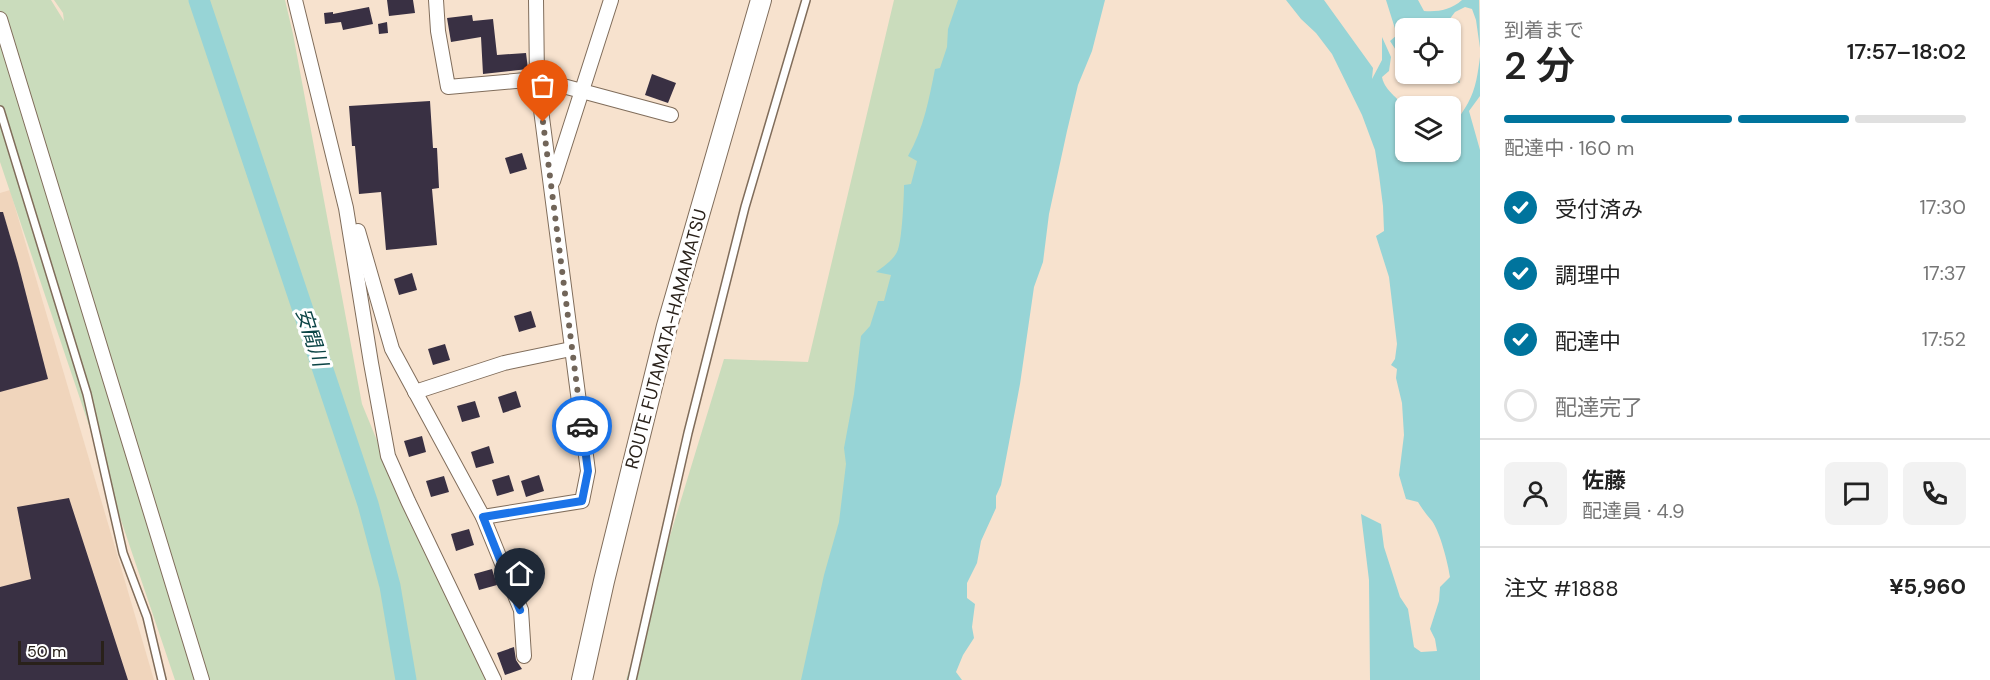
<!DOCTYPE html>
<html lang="ja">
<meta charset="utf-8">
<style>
body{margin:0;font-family:"DM Sans","Noto Sans JP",sans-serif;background:#f2f2f2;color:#222;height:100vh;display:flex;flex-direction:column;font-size:22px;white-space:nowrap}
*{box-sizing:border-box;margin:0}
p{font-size:20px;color:#767676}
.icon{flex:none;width:33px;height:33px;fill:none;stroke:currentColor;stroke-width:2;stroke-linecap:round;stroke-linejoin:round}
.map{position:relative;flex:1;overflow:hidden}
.sheet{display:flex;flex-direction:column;background:#fff;width:510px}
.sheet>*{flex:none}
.controls{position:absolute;left:1395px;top:18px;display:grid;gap:12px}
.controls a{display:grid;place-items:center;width:66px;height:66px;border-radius:9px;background:#fff;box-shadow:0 2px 4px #0004;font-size:30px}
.scale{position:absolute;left:18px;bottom:15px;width:86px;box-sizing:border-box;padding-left:6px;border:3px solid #29211a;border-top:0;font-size:16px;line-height:21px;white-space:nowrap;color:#29211a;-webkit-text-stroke:4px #fff;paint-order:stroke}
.pin{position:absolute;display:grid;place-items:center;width:51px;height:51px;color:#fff;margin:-62px -26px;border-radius:50% 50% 50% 0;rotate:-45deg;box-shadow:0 0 6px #0007}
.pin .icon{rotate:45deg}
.courier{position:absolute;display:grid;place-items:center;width:60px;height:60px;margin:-30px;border:4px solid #1a73e8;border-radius:50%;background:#fff;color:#222;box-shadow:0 2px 8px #0007}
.headline em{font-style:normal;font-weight:600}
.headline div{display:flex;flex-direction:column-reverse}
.headline{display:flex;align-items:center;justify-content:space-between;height:102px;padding:0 24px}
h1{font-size:39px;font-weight:600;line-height:45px}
.bar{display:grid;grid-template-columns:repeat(4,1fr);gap:9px 6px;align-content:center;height:72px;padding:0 24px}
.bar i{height:8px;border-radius:4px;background:#e0e0e0}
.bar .on{background:#00749d}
.bar p{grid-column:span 4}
.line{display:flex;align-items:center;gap:15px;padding:0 24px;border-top:2px solid #e0e0e0}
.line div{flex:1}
.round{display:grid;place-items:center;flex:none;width:63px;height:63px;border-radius:9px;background:#f2f2f2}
ol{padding:0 24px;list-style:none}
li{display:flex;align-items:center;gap:18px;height:66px}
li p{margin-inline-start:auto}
li .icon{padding:6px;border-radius:50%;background:#00749d;color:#fff;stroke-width:4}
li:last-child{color:#767676}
li i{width:33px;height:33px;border:3px solid #e0e0e0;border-radius:50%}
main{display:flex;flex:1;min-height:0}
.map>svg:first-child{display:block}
.built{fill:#f0d5bc}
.green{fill:#cadcbc}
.water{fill:#97d4d6}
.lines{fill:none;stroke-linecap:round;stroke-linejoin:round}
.river{stroke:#97d4d6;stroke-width:21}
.building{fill:#393043}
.lane-casing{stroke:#806d5b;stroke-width:10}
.street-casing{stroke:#806d5b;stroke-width:16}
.secondary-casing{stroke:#806d5b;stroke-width:22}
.lane{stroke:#fff;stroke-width:7}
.street{stroke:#fff;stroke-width:14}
.secondary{stroke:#fff;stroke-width:20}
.done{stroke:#716559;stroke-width:6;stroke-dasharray:0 10.8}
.route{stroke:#1a73e8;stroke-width:8}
.labels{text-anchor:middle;stroke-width:6;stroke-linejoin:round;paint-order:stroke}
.street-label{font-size:18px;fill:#29211a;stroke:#fff}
.water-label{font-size:20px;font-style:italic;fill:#0c4546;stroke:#fff}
</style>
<main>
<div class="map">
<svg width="1480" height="680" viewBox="0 0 1480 680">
<rect width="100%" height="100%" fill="#f7e2ce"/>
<path class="built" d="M10,190L154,680H0V193Z"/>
<g class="green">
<path d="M0,0H51L64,21L63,13L54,0H285L293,34L362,404L397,489L487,680H175L0,162Z"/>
<path d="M894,0H971L802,680H626L724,359L808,362Z"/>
</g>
<g class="water">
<path d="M958,0H1105L1092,51L1078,85L1067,131L1049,214L1043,262L1034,287L1020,384L1001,485L996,496V508L981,541L977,563L967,583V598L975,604L972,627L974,638L963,655L956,672L962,680H801L824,575L839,522L846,464L844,448L854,394L861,336L870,326L878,301H884L891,275L876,272C883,267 893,260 897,252C902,243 904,197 904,185L911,184L917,161L908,156C924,128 929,99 935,69L940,68L947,47L948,29Z"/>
<path d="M1286,0H1324L1373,68L1372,79L1382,60V37L1391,57L1389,71L1382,77C1385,93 1402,98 1406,113C1408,122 1406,141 1406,152L1428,153L1450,152C1450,125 1456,124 1468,103C1476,89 1478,72 1480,57V96L1469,111L1480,150V680H1370L1369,580L1361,514L1381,524L1384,547L1400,597L1408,609L1414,647L1421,652L1437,651L1435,639L1430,629L1439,601L1440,587L1450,577C1448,563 1440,532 1432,521C1427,515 1422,509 1418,502L1406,499L1399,475L1404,435L1402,403L1396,378L1397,369L1391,365L1395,359L1397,344L1389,277L1376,236L1384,231L1383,206L1379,175L1375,150L1362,115L1332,54L1316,33L1301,19Z"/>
<path d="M1386,0H1418L1424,11C1438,12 1451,10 1462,0H1479L1480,48L1476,20L1472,9L1465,7L1455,12L1449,20C1453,41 1453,63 1460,83L1454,81L1449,74H1450V28H1436V23H1432L1428,28H1406L1405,59L1403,61L1390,41L1397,35Z"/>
</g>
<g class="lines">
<path class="river" d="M199,0L368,504L390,586L406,680"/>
</g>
<g class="building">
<path d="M387,0H413L415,13L389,16Z"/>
<path d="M369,7L373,24L343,30L341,22L325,24L324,13L333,12V14Z"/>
<path d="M472,15L473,21L493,19L497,55L526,53L528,69L483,74L481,37L451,42L447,18Z"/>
<path d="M387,22L388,33L379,34L378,24Z"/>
<path d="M652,74L676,83L668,103L645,95Z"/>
<path d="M430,101L433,148H437L439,188L432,189L437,245L386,250L381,192L359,194L355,146H352L349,106Z"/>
<path d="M522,153L527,169L510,174L505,158Z"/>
<path d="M0,212H3L18,263L48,379L0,392Z"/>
<path d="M412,273L417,290L399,295L394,279Z"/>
<path d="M531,311L536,327L519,332L514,316Z"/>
<path d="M445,344L450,360L433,365L428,349Z"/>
<path d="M516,391L521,407L503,413L498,397Z"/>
<path d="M475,401L480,417L462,422L457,406Z"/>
<path d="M422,436L426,452L409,457L404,441Z"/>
<path d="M489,446L494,463L476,468L471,452Z"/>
<path d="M509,475L514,491L497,496L492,480Z"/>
<path d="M539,475L544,491L526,497L521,481Z"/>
<path d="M444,476L449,492L431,497L426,481Z"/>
<path d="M69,498L128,680H0V587L31,579L17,507Z"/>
<path d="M469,529L474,545L456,551L451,534Z"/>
<path d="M492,569L497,585L479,590L474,574Z"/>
<path d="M514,647L516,660L522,669L505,675L497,653Z"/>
</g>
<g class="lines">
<defs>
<g id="lane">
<path d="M0,110L87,394L123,553L147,617L162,680"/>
<path d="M632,680L688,433L745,207L806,0"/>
</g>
<g id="street">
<path d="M295,0L346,208L371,363L388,456L408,501L494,680"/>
<path d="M436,0L438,31L448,87L537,79L671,115"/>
<path d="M0,19L202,680"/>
<path d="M553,181L611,0"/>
<path d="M358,231L392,349L483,517L521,610L524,656"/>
<path d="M415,392L504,363L571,349"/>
<path d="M483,517L582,501L588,471L537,79L536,0"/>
</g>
<path id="secondary" d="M582,680L604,581L667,326L761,0"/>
</defs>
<use href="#lane" class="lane-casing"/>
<use href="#street" class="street-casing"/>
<use href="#secondary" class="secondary-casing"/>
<use href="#lane" class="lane"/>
<use href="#street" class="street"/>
<use href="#secondary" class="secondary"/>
</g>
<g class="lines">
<path class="done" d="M543,122L582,426"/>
<path class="route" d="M520,610L483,517L582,501L588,471L582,426"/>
</g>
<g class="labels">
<g class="street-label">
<text transform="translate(666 339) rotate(-75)" y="6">ROUTE FUTAMATA-HAMAMATSU</text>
</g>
<g class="water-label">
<text transform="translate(312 337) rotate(72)" y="7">安間川</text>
</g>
</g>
</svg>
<div class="controls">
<a><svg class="icon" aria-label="locate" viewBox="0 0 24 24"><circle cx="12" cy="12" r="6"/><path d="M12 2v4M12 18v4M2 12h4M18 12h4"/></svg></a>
<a><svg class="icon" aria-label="layers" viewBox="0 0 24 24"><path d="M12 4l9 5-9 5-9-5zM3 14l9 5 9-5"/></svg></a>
</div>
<div class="scale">50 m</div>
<div class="pin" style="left:543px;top:122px;background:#ea580c"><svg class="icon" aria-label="bag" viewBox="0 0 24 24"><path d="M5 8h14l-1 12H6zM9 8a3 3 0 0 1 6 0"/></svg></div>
<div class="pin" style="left:520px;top:610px;background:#1f2937"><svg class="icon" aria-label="home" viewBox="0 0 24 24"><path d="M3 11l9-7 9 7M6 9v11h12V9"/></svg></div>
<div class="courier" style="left:582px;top:426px"><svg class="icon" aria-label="car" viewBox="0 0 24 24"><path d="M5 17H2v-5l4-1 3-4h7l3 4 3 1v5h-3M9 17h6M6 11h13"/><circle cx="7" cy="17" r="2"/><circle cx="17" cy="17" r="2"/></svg></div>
</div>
<section class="sheet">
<div class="headline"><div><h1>2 分</h1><p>到着まで</p></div><em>17:57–18:02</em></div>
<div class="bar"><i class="on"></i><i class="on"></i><i class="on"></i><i></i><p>配達中 · 160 m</p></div>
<ol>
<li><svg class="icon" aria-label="check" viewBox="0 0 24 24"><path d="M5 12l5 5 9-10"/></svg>受付済み<p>17:30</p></li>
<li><svg class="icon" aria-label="check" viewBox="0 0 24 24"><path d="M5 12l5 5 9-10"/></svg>調理中<p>17:37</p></li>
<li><svg class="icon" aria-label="check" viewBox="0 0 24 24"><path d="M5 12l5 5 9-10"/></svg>配達中<p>17:52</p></li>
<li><i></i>配達完了</li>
</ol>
<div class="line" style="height:108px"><a class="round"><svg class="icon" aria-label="person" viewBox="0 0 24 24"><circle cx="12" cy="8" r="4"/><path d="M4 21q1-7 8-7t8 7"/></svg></a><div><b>佐藤</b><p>配達員 · 4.9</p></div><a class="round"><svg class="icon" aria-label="chat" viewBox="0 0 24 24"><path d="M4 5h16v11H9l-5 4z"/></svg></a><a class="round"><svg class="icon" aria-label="phone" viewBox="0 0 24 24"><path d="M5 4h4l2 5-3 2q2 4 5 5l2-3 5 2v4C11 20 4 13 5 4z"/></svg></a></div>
<div class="line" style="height:78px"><div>注文 #1888</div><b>¥5,960</b></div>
</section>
</main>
